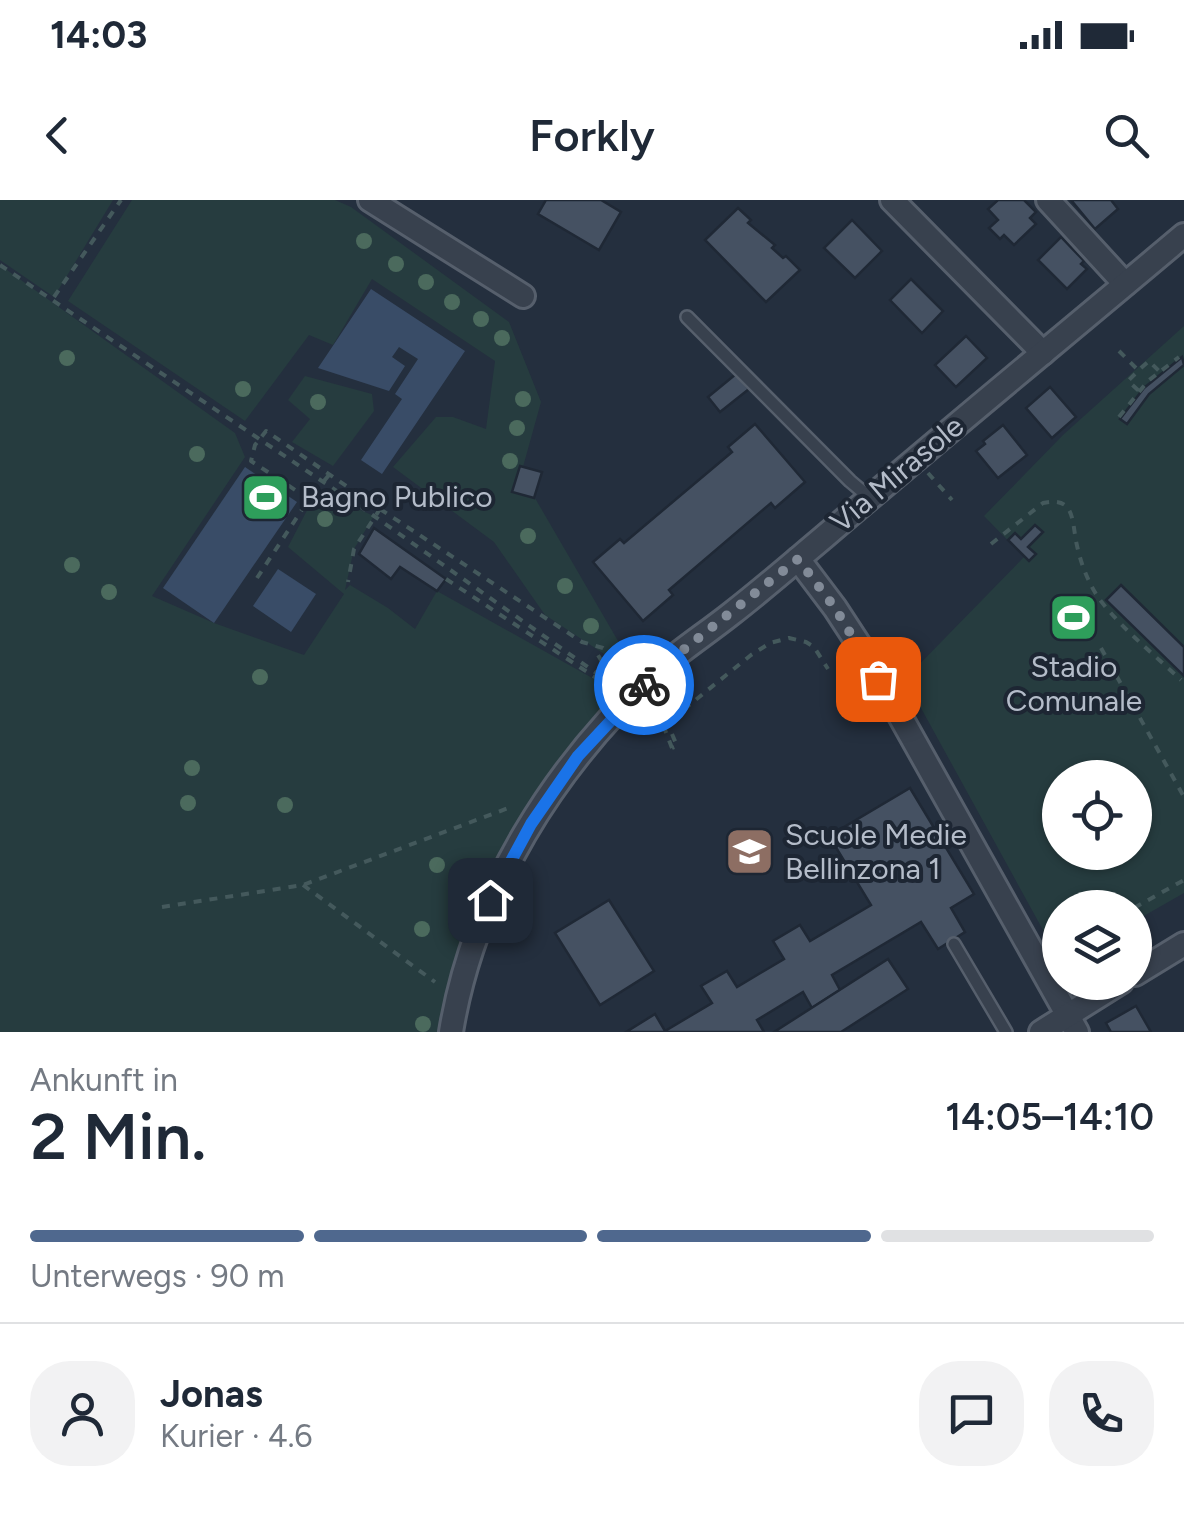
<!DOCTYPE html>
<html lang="de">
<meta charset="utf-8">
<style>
body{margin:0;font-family:Figtree,sans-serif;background:#f2f2f3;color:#1f2937;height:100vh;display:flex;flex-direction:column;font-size:38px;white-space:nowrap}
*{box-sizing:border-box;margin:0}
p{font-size:32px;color:#747a83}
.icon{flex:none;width:55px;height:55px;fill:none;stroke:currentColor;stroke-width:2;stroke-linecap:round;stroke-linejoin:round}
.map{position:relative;height:832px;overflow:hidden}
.details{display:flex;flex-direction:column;background:#fff;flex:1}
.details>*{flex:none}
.fabs{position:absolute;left:1042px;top:560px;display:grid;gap:20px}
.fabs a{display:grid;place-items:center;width:110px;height:110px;border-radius:50%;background:#fff;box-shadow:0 2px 8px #0004;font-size:50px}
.pin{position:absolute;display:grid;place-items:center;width:85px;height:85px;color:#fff;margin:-42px;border-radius:20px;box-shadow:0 5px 15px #0006}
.courier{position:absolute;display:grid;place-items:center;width:100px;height:100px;margin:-50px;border:8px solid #1a73e8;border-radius:50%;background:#fff;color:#222;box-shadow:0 2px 12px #0007}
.summary em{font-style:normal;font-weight:600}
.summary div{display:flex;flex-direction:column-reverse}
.summary{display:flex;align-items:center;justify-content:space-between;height:170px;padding:0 30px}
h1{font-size:65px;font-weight:600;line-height:75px}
.bar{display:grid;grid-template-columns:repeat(4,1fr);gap:15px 10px;align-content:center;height:120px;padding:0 30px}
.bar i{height:12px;border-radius:8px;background:#e0e1e3}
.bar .active{background:#4f688e}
.bar p{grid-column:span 4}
.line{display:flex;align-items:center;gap:25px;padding:0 30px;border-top:2px solid #e0e1e3}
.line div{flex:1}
.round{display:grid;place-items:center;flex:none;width:105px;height:105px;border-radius:40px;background:#f2f2f3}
.status{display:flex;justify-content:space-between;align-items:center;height:70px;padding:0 50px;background:#fff;direction:ltr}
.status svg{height:28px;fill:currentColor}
header{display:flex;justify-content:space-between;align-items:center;height:130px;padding:0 30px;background:#fff;font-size:45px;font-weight:600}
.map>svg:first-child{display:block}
.green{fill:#263c3f;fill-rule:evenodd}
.water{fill:#394c67}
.building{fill:#455162;stroke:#1f2835;stroke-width:2.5}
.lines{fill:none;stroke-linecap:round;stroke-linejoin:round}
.lane-casing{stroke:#565f6c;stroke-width:16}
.street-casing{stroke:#565f6c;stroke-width:28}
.path{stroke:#44595c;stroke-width:4;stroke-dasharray:8 8;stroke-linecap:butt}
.lane{stroke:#38414e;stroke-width:11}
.street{stroke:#38414e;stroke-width:22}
.path-bridge{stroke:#44595c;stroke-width:4;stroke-dasharray:8 8;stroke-linecap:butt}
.tree{fill:#4b6a5d}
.done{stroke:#828b98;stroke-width:10;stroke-dasharray:0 18}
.route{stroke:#1a73e8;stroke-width:12}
.labels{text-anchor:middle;stroke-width:8;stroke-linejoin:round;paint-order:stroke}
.street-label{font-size:30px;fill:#b4bcc9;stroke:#1d2633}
.poi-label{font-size:30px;fill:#b4bcc9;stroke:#1d2633;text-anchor:start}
</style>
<div class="status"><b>14:03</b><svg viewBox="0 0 49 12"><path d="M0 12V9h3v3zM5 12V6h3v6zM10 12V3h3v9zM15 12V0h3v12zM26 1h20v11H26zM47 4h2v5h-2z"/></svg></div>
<header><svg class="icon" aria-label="back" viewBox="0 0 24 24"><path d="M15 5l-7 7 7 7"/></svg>Forkly<svg class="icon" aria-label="search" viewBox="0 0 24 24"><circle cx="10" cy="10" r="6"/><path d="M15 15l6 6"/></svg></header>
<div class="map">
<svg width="1184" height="832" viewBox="0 0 1184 832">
<rect width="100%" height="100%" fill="#242f3e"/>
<g class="green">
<path d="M0,0H113L54,97L0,60Z"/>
<path d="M132,0H335L351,7L509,122L541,202L521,274L639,477L545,415L494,342L393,267L436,217H453L486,229L495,161L372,79L333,145L309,135L245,221L68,101Z"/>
<path d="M0,65L235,233L245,257L152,396L214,423L304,455L344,394L288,347L317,291L374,316L354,349L345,390L350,385L388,408L415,429L437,391L619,493L475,711L443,809L440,832H0Z"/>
<path d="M1184,126V693L1135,721V708H1060V761L905,479L1024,357L984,316L1063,235ZM1060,578H1135V652H1060Z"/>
<path d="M305,176L372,194L374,211L333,266L292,242L310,219L288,200Z"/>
</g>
<g class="water">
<path d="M371,89L465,151L382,274L361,260L402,199L395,194L418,159L399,147L392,157L405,166L389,191L318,168Z"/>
<path d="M245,267L297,302L214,423L163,388Z"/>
<path d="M278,369L316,394L291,432L253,406Z"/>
</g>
<g class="building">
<path d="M546,0H601L621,12L599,50L538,14Z"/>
<path d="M998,0H1024L1036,12L1030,18L1036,24L1014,45L1004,35L1000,39L989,28L998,20L988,9Z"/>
<path d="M1071,0H1111L1118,9L1095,29Z"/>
<path d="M738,8L751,20L748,23L775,45L772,48L783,58L786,56L800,70L766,102L705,40Z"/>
<path d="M852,20L882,51L855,78L824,48Z"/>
<path d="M1061,37L1084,61L1081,64L1087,69L1067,89L1038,60Z"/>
<path d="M911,79L943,111L922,133L890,100Z"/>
<path d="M966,136L987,158L956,187L935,165Z"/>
<path d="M1182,157L1184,165L1149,194L1127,224L1120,219L1144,188Z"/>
<path d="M736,174L749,189L720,212L708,197Z"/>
<path d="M1050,187L1076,217L1052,238L1026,208Z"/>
<path d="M755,224L805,282L775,308L771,303L669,390L673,395L643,421L593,362L620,339L624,343L732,252L728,247Z"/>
<path d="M1003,225L1027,255L998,278L976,251L985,244L983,241Z"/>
<path d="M520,266L542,272L534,298L512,292Z"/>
<path d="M1035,325L1043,332L1028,347L1036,354L1029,361L1008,340L1015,333L1021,339Z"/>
<path d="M374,328L446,379L437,391L400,367L391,379L359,354Z"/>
<path d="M1121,385L1184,447V476L1106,400Z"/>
<path d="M910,588L974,694L951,708L965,732L938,749L921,722L832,775L840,790L812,808L803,792L757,820L764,832H626L655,814L665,831L712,803L701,786L727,771L737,787L784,759L773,741L800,725L810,741L871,705L829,636Z"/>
<path d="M609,700L654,771L600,805L555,733Z"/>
<path d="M888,759L908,789L841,832H774Z"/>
<path d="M1136,806L1151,832H1111L1106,823Z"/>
</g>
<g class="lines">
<defs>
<g id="lane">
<path d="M687,117L850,281L870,298"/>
<path d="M954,744L1006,832"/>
</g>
<g id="street">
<path d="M370,0L523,96"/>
<path d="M892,0L1043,153"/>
<path d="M1048,0L1125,84"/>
<path d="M798,359L835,408L867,457L1077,832"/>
<path d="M1135,774L1184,744"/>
<path d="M451,832C474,692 555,565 658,470C681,450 707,433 731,414C762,390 793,363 824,337C943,235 1064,136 1184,35"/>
<path d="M1041,832L1121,782"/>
</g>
</defs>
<use href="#lane" class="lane-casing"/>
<use href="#street" class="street-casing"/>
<g class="path">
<path d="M54,97L121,0"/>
<path d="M1119,151L1136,168"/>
<path d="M1141,168L1149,161L1159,171"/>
<path d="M1135,174L1128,181L1139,191"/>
<path d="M1119,217L1148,181L1179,157"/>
<path d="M928,273L952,300"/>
<path d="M329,275L309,299L251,261L255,245L266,231L380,309L354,349L348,382"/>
<path d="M380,309L582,442L603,448L633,468"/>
<path d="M991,344L1043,303C1074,296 1072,319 1076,341C1079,356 1084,372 1091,385C1104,414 1157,457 1181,480"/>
<path d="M257,378L309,299"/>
<path d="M446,379L613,489"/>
<path d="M1101,448L1184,597"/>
<path d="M606,465L602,454L598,455L608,472"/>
<path d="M597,479L623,464"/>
<path d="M672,534L677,546L672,548"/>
<path d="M672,548L665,530L667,523L751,455L770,443L789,438L806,442L814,447L828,469"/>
<path d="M303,685L435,782"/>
<path d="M162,707L303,685L511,607"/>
<path d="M1134,708L1184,680"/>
</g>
<use href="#lane" class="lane"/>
<use href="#street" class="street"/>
<g class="path-bridge">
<path d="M0,65L374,316L667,523"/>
<path d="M597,472L606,465"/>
</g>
</g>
<g class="tree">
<circle cx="364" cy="41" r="8"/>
<circle cx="396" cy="64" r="8"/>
<circle cx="426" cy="82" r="8"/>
<circle cx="452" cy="102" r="8"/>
<circle cx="481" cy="119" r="8"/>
<circle cx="502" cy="138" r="8"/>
<circle cx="67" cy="158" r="8"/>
<circle cx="243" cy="189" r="8"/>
<circle cx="523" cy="199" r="8"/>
<circle cx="318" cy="202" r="8"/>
<circle cx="517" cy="228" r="8"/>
<circle cx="197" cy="254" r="8"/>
<circle cx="510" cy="261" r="8"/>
<circle cx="325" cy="319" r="8"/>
<circle cx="528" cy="336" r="8"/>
<circle cx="72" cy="365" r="8"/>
<circle cx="565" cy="386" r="8"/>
<circle cx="109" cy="392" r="8"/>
<circle cx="591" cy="426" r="8"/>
<circle cx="260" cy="477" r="8"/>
<circle cx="192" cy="568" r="8"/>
<circle cx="188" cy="603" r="8"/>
<circle cx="285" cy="605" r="8"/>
<circle cx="437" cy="665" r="8"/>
<circle cx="422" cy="729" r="8"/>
<circle cx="423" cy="824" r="8"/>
</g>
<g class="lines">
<path class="done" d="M644,485L663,466L798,359L835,408L878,479"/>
<path class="route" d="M490,700L531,624L578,556L644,485"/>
</g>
<defs>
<symbol id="stadium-square" viewBox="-11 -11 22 22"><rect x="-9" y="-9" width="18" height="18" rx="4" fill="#2e9e5b" stroke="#1d2633"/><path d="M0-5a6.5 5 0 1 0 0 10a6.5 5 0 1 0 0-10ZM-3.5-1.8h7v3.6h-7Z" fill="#fff"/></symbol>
<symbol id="school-square" viewBox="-11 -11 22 22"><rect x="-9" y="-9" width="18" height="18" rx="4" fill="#8d6e63" stroke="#1d2633"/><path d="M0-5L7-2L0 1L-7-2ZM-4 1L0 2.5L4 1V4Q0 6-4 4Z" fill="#fff"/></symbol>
</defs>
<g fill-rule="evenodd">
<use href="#stadium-square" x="238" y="270" width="55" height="55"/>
<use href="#stadium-square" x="1046" y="390" width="55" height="55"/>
<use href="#school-square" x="722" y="624" width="55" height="55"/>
</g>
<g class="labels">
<g class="street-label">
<text transform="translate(897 274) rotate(-40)" y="10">Via Mirasole</text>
</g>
<g class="poi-label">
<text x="301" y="307">Bagno Publico</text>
<text x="1074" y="477" text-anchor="middle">Stadio<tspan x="1074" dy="34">Comunale</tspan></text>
<text x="785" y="645">Scuole Medie<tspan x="785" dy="34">Bellinzona 1</tspan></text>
</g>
</g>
</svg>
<div class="fabs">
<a><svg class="icon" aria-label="locate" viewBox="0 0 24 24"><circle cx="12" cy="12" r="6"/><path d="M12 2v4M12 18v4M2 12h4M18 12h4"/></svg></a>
<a><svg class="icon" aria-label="layers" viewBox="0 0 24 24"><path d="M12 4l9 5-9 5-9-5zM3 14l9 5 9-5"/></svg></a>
</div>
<div class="pin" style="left:878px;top:479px;background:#ea580c"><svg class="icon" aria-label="bag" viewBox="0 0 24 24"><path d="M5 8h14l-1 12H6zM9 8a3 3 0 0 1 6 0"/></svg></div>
<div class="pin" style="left:490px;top:700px;background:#1f2937"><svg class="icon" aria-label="home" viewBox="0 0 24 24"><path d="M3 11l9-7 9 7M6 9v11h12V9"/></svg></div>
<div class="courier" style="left:644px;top:485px"><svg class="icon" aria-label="bike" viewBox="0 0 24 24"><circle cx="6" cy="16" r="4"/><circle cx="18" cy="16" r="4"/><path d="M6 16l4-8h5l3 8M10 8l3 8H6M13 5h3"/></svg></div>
</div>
<section class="details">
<div class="summary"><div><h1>2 Min.</h1><p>Ankunft in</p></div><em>14:05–14:10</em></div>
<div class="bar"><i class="active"></i><i class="active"></i><i class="active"></i><i></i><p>Unterwegs · 90 m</p></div>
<div class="line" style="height:180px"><a class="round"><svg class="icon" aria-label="person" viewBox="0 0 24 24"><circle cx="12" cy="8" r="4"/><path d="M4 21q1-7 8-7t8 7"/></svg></a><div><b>Jonas</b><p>Kurier · 4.6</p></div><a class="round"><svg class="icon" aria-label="chat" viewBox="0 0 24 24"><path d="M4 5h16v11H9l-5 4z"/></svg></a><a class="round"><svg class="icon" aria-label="phone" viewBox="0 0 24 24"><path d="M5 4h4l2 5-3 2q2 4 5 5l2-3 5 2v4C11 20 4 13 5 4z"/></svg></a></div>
</section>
